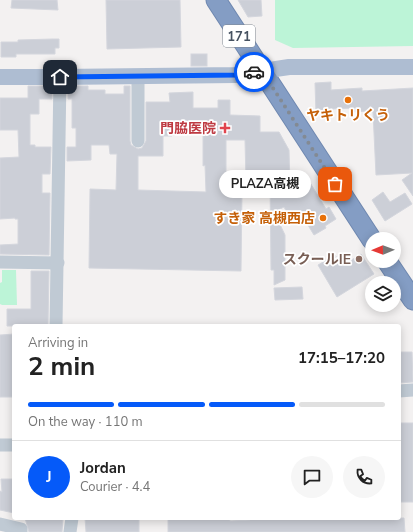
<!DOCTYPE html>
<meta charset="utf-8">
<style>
body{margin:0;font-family:"Nunito Sans","Noto Sans JP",sans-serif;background:#f6f6f6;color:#222;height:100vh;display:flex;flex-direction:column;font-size:15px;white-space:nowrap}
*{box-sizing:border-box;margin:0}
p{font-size:13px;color:#767676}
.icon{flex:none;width:22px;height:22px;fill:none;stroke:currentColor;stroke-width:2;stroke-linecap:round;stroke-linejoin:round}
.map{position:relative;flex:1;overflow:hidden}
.side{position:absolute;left:12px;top:324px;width:389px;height:196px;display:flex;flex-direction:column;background:#fff;border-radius:4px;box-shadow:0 2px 10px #0003}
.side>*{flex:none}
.needle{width:26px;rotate:269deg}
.fabs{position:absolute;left:365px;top:232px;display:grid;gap:8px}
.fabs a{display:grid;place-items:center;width:36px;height:36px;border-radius:50%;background:#fff;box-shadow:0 2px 10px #0003;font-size:20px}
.pin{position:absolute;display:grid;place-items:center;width:34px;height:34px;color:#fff;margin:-17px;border-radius:8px;box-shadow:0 2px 6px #0006}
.courier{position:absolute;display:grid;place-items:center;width:40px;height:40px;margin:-20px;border:3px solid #055af9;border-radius:50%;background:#fff;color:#222;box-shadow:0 1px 5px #0007}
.bubble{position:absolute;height:28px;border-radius:14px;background:#fff;box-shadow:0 2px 10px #0003;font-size:13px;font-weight:700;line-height:28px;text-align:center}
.overview em{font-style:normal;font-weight:700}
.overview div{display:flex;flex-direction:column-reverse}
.overview{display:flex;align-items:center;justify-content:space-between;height:68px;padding:0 16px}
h1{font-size:26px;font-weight:700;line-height:30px}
.bar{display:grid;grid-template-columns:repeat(4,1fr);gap:6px 4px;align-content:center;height:48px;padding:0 16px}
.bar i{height:5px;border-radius:3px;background:#e0e0e0}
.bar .on{background:#055af9}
.bar p{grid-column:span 4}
.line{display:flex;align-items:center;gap:10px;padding:0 16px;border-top:1px solid #e0e0e0}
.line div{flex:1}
.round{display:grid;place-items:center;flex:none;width:42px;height:42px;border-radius:21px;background:#f6f6f6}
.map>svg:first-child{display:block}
.green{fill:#bcf4d7}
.building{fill:#cccfd7;stroke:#d4d6dd;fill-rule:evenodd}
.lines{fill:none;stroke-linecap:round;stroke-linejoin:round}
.highway-casing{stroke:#6f88b0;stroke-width:21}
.minor{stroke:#c0cad4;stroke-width:13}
.major{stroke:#aebdd2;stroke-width:16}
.highway{stroke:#849dc4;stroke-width:19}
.done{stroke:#838a93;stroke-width:4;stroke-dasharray:0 7.2}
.route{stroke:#055af9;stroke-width:5}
.food-dot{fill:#e8710a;stroke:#fff;stroke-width:1.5}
.health-dot{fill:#e0444e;stroke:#fff;stroke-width:1.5}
.education-dot{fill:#8d6e63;stroke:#fff;stroke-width:1.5}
.labels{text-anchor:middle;stroke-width:3.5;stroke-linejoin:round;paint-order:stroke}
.shield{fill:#fff;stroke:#7e8690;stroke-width:1}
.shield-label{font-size:13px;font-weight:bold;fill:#465261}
.food-label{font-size:14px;font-weight:bold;fill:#c56008;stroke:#fff}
.health-label{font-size:14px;font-weight:bold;fill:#be3a42;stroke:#fff;text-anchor:end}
.education-label{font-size:14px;font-weight:bold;fill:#785e54;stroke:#fff;text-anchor:end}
</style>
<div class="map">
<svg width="413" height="532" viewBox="0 0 413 532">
<rect width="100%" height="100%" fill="#f3f1f1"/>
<g class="green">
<path d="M275,0H413V46L293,48L275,40Z"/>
<path d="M2,270H16L17,305H2L0,304V283L2,282Z"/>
</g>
<g class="building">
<path d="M12,0H57L58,10L11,8Z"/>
<path d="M106,0H180L181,47L107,49Z"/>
<path d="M238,0H261L262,16L248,17Z"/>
<path d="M53,39H59V48H55V54H16V57H1V42H18V40Z"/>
<rect x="191" y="54" width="16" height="12"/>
<path d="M331,82V90L362,88V91L413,88V196L402,180L412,173L376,175L373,112H368V111L353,112V108L332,109V112L316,114L315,83Z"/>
<path d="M28,86H52V99H39V114H30V145H35V147H51L50,174H42V193H50L49,255L0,254V245L18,244V219H15V218L0,219V158L19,157L18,130H0V98H28Z"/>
<path d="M68,86H88V90H105V94H124V86H130V141L131,145L138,149L142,148L146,141V102H170L169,93L193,92V108H218V100H230V115L260,116V132H279L289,150L290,186L306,176L326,209L329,207L336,219L325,226L326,228L314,235L303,217L293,224L284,207L274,212L285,235V280L274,285V270H271L270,179L246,180L245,140H226V192H242L241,271L89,268L90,189L116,190L117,154H110L109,145H91V160L67,161V147H76V128H72V99H68ZM172,124H190V134L203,133V166L205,165L206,192L138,190V156H163V136H172Z"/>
<path d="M383,192L390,202L405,193L412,204L385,221L372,200Z"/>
<path d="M361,254L374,274L337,297L318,265L335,255L342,266Z"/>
<path d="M31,271H49L48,326H7V309H31Z"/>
<path d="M302,287L303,299L275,300L274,288Z"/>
<path d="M14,334V397H0V335Z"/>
<path d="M399,352H412L413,382L399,383Z"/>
<rect x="399" y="423" width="14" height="79"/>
<path d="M1,479H14V513L0,510V491L2,492Z"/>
<path d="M25,518H63L62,532H29Z"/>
<path d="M85,518H139V532H86Z"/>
<path d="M168,518H230V521L250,520V518H404L405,532H168Z"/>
</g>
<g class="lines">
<defs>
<g id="highway">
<path d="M216,0L372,240"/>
<path d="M387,261L413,300"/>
</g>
</defs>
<use href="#highway" class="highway-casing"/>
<g class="minor">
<path d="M138,76V141"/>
<path d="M0,262L58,263"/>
<path d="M56,326L60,77"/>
<path d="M399,391L413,390"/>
<path d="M0,445H14"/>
<path d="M0,524L21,529V532"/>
<path d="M70,532L72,518"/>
</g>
<path class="major" d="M0,77H60L236,75L289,67H413"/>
<use href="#highway" class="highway"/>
</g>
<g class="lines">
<path class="done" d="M254,72L262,71L335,184"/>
<path class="route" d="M60,77L236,75L254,72"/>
</g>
<g class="food-dot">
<circle cx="348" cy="100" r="4"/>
<circle cx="323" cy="218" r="4"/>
</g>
<path class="health-dot" d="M223 122h4v4h4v4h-4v4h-4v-4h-4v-4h4z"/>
<circle class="education-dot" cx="359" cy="259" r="4"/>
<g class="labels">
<rect class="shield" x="223" y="25" width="32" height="22" rx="3"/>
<g class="shield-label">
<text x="239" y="41">171</text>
</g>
<g class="food-label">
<text x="348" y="120">ヤキトリくう</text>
<text x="315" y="223" text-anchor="end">すき家 高槻西店</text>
</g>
<g class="health-label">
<text x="216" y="133">門脇医院</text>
</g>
<g class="education-label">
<text x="351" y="264">スクールIE</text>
</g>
</g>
</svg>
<div class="fabs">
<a><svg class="needle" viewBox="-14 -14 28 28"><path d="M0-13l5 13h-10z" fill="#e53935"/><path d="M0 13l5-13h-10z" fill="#767676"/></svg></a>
<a><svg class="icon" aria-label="layers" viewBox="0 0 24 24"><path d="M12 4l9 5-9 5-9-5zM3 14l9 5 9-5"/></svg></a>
</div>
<div class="pin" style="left:335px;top:184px;background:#ea580c"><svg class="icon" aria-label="bag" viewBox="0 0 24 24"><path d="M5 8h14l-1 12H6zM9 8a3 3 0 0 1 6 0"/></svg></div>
<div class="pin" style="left:60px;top:77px;background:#1f2937"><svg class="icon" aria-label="home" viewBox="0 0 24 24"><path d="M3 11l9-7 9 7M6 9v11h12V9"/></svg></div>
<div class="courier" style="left:254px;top:72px"><svg class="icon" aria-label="car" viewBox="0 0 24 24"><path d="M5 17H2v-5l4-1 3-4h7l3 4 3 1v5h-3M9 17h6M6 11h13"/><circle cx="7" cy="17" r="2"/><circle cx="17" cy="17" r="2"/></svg></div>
<div class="bubble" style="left:219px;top:170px;width:92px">PLAZA高槻</div>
<section class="side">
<div class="overview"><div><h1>2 min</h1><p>Arriving in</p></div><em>17:15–17:20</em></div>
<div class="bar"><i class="on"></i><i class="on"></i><i class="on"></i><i></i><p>On the way · 110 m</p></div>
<div class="line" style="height:72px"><b class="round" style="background:#055af9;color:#fff">J</b><div><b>Jordan</b><p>Courier · 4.4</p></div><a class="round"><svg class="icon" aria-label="chat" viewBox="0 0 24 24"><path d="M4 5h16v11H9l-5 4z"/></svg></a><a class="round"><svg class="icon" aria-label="phone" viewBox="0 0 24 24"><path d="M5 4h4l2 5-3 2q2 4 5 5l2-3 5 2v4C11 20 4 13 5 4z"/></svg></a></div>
</section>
</div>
